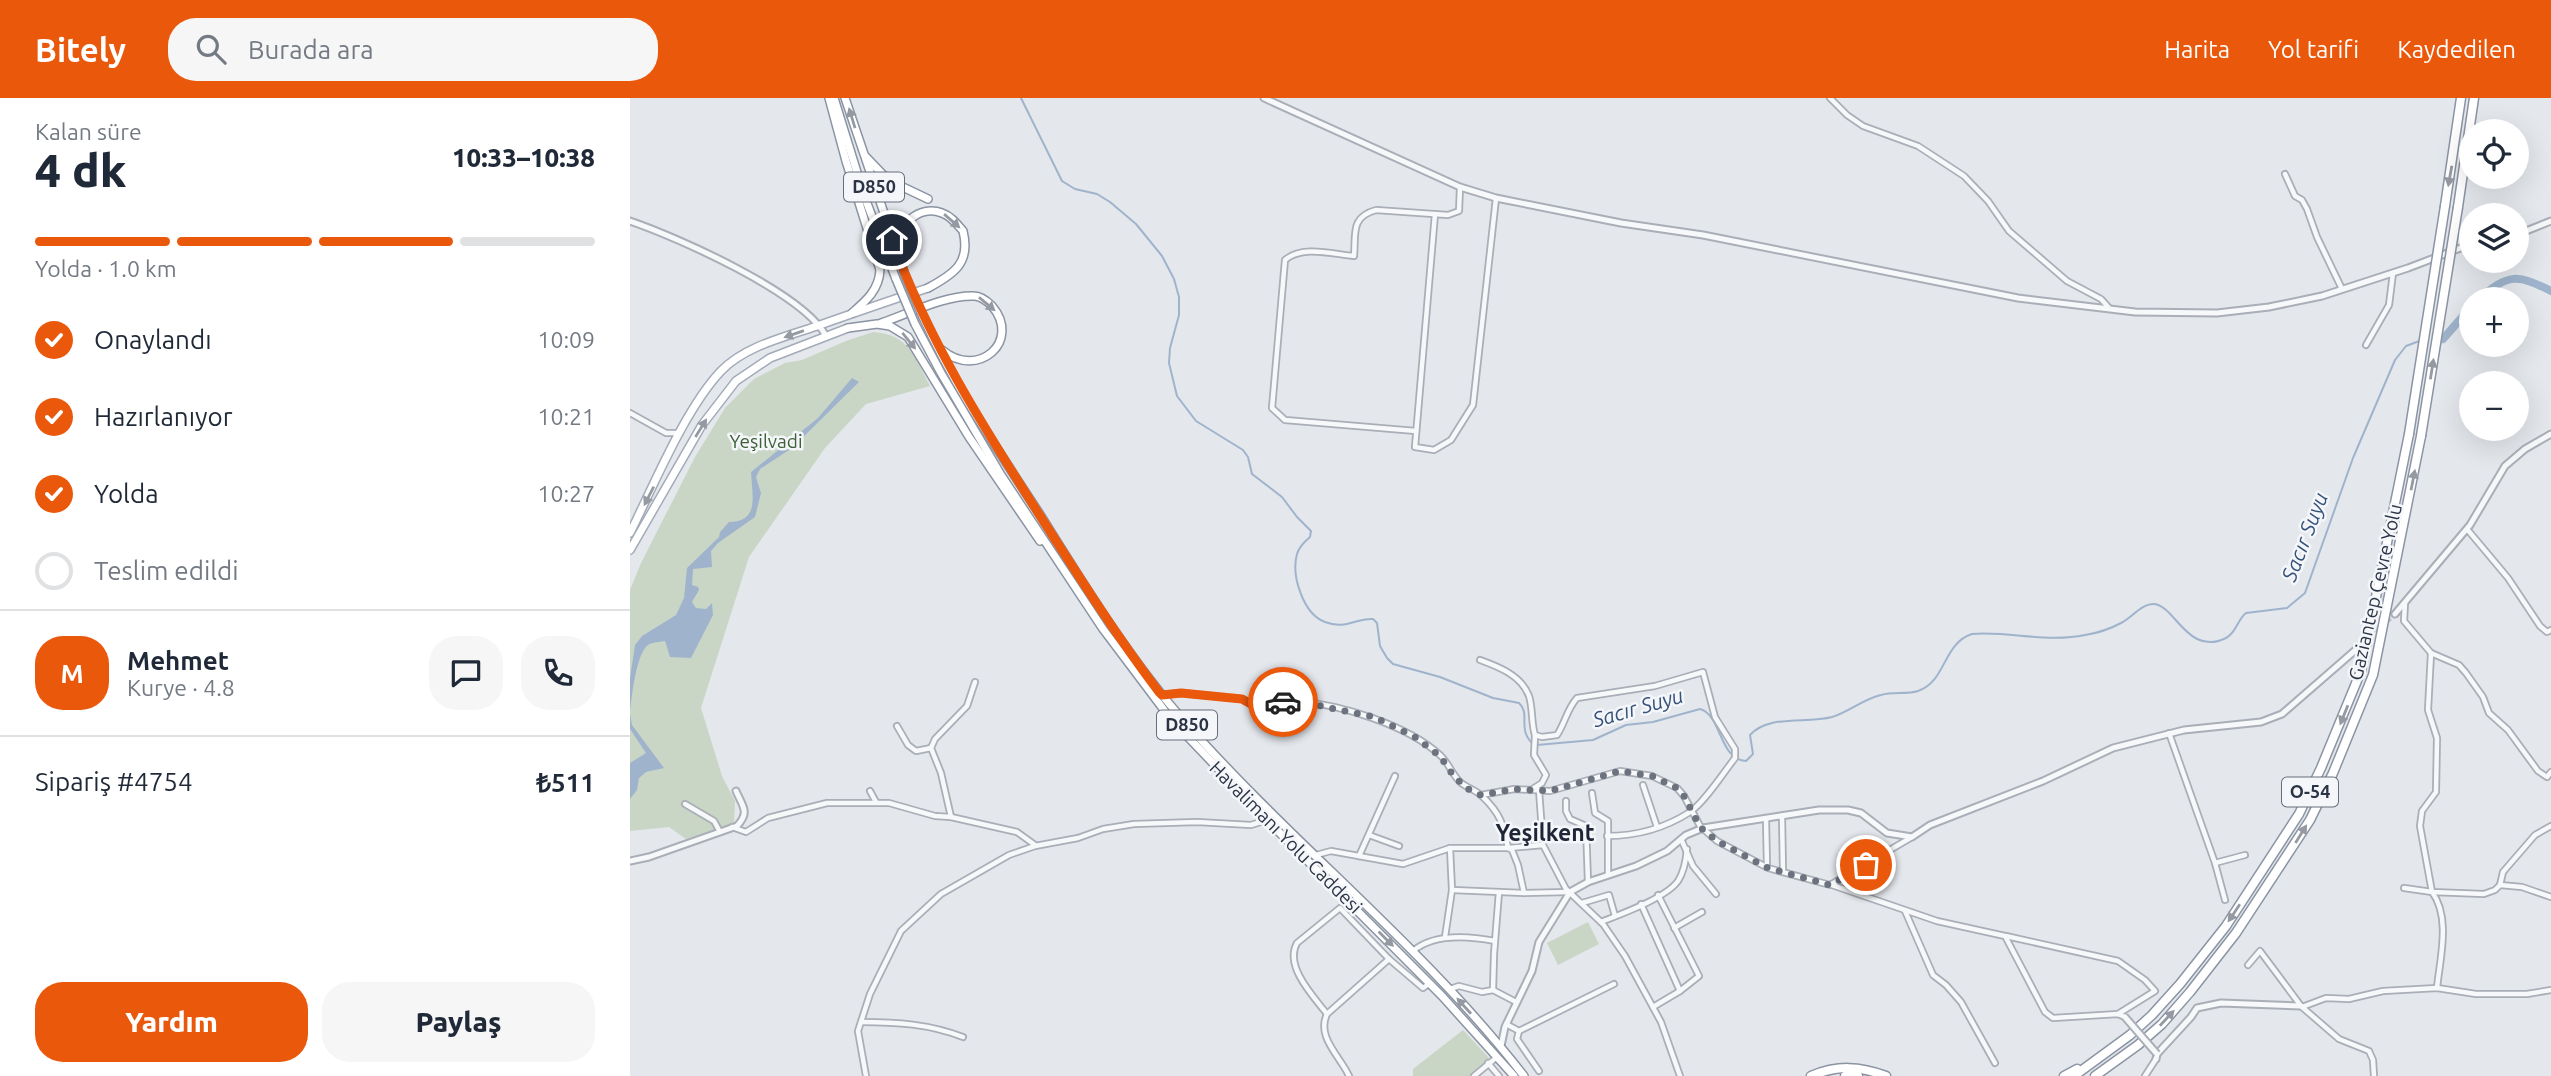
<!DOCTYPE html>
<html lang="tr">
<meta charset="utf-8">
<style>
body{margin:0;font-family:Ubuntu,sans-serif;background:#f6f6f7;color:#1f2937;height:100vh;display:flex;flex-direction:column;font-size:26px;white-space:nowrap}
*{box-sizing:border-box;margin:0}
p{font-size:23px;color:#747a83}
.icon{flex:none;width:38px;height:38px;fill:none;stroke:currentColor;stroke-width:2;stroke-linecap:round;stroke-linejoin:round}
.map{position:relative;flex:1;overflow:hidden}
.details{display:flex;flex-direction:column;background:#fff;width:630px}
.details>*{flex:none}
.tools{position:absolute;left:1829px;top:21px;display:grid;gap:14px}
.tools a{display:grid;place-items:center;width:70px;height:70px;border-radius:50%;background:#fff;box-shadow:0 7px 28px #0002;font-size:35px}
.pin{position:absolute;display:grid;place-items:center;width:60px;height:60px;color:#fff;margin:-30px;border:4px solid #fff;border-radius:50%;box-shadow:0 2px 7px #0007}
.courier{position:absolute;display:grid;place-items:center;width:70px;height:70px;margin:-35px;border:5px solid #ea580c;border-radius:50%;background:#fff;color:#222;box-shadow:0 2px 9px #0007}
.summary em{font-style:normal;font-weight:800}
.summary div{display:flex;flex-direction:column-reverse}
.summary{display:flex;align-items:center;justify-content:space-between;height:119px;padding:0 35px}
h1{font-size:46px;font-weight:800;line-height:52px}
.bar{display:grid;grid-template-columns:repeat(4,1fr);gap:10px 7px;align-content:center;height:84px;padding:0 35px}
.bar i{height:9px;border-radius:5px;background:#e0e1e3}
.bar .current{background:#ea580c}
.bar p{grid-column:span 4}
.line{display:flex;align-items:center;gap:18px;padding:0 35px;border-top:2px solid #e0e1e3}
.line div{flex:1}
.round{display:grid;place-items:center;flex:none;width:74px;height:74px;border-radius:28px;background:#f6f6f7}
ol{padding:0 35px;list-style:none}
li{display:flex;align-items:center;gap:21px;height:77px}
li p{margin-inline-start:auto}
li .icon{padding:7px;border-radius:50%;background:#ea580c;color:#fff;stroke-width:4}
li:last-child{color:#747a83}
li i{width:38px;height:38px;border:4px solid #e0e1e3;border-radius:50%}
.action{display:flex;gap:14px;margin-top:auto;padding:14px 35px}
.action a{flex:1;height:80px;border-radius:28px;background:#ea580c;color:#fff;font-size:28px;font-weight:800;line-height:80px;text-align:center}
.action a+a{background:#f6f6f7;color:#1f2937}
header{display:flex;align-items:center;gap:42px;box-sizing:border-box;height:98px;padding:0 35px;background:#ea580c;color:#fff}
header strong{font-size:33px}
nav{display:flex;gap:38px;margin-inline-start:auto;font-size:24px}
.search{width:490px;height:63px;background:#f6f6f7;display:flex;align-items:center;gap:18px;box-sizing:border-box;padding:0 24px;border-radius:28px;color:#747a83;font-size:26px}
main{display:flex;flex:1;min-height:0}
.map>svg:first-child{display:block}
.green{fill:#c9d6c5}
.water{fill:#9fb4cc}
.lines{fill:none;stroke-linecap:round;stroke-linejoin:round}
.stream{stroke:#9fb4cc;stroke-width:2}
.river{stroke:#9fb4cc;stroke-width:8}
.tertiary-tunnel{stroke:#bfc3cb;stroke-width:5;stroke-dasharray:5 2.5;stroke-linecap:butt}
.minor-casing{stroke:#a9aeb7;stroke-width:8}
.tertiary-casing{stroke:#a9aeb7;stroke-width:9}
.primary-casing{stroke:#a3abb8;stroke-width:10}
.trunk-casing{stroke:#8b94a3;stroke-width:10}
.motorway-casing{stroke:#8b94a3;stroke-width:11}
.minor{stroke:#f7f8fa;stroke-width:4.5}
.tertiary{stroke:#f7f8fa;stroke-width:5}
.primary{stroke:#fff;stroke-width:7}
.trunk{stroke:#fff;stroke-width:7}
.motorway{stroke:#fff;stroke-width:8}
.tertiary-bridge-casing{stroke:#a9aeb7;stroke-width:9;stroke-linecap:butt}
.trunk-bridge-casing{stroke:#8b94a3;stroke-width:10;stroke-linecap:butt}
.motorway-bridge-casing{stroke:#8b94a3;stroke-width:11;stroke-linecap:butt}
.tertiary-bridge{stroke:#f7f8fa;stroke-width:5}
.trunk-bridge{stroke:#fff;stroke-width:7}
.motorway-bridge{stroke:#fff;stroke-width:8}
.oneway{fill:#959aa2}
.done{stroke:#6c737f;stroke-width:7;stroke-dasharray:0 12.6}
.route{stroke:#ea580c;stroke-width:9}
.labels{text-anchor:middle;stroke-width:5;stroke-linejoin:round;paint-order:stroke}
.shield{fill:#f4f6f9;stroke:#676e7b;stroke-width:2}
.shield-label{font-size:18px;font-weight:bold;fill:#2b3445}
.park-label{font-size:19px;fill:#3f6138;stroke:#f4f6f9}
.street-label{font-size:19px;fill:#2b3445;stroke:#f4f6f9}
.water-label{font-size:21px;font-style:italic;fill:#34527a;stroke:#f4f6f9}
.quarter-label{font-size:23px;font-weight:bold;fill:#1d2536;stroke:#f4f6f9}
</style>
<header>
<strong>Bitely</strong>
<div class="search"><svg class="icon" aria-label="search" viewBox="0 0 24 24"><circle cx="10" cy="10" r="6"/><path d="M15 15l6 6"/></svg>Burada ara</div>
<nav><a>Harita</a><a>Yol tarifi</a><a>Kaydedilen</a></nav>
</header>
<main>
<section class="details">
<div class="summary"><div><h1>4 dk</h1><p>Kalan süre</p></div><em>10:33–10:38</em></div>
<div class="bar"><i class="current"></i><i class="current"></i><i class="current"></i><i></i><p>Yolda · 1.0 km</p></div>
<ol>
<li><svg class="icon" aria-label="check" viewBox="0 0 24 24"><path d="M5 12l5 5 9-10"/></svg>Onaylandı<p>10:09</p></li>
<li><svg class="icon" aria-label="check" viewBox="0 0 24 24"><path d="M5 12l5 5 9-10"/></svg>Hazırlanıyor<p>10:21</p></li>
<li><svg class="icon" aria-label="check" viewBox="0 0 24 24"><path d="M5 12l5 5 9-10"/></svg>Yolda<p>10:27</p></li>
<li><i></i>Teslim edildi</li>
</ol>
<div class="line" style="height:126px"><b class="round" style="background:#ea580c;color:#fff">M</b><div><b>Mehmet</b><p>Kurye · 4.8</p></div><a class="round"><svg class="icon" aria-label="chat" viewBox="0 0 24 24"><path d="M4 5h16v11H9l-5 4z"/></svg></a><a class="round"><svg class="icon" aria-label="phone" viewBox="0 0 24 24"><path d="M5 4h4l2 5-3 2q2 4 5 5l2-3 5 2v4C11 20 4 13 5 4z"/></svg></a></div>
<div class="line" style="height:91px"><div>Sipariş #4754</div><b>₺511</b></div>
<div class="action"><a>Yardım</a><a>Paylaş</a></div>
</section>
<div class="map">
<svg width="1921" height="978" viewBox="0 0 1921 978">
<rect width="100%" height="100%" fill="#e4e7ec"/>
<g class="green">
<path d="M243,234C279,236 285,260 300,288L236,306L195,350L119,459L71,610L92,678L105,703L104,726L56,741L39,729L0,733V492L11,465L65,359L95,310L124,281L155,265L172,262L216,243Z"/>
<path d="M958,824L969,846L928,867L917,845Z"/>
<path d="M833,932L859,960L841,978H783V971Z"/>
</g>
<g class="water">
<path d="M222,280L229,284L162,350L130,371L126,379L131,395L125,419L88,445L81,453L82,469L63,471L62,487L68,489L69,492L62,504L66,510L76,511L82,505L83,517L61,560L40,559L35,543C29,544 23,544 18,547C6,556 2,598 0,613V580L5,547L12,538L46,517L54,500L57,470L89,439L90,434L99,424C130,424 122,397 121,374L188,320Z"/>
<path d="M0,616L2,627L34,670L16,674L9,680L7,692L0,701V665L16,655L0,631Z"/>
</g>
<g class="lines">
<g class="stream">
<path d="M391,0L432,83L445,91L467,96L480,104L506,126L532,158L544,181L549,199V217L540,250L539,265L547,298L566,323L613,352L618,359L622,376L652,399L667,419L681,433L680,439C674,444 669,449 667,456C661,477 673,516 695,524C716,532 725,520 743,521L747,525L750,548L757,560L763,566L810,579L863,600L889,605C901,616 887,630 902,645"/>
<path d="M907,647L963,642L996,627L1023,624L1070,611C1092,617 1089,662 1116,663L1123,656L1120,637C1139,616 1176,626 1202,619C1219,614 1233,601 1251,597C1263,593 1276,597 1288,593C1316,584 1313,545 1342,536C1380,533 1417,545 1455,537C1468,535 1480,531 1491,525C1501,520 1512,506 1523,506C1545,506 1557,559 1596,540C1607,534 1607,522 1616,515L1657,510L1675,495L1723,360L1765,262L1776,248L1792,242"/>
</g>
<g class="river">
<path d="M1849,201C1879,175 1887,176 1921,193"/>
<path d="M1813,241L1841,209"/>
</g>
<path class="tertiary-tunnel" d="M1729,549L1765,516"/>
<defs>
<g id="minor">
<path d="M1200,0L1217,17L1233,28L1288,48L1334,78L1358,103L1379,133L1437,183L1471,201L1479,210"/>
<path d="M1655,76L1665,98L1672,102L1677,111L1687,139L1712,191"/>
<path d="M805,116L785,349L804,352L821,342L843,307L866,100"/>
<path d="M1736,247L1759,207L1763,175"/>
<path d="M0,315L36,335H50"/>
<path d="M786,333L655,322L642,310L655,162C672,147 702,156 724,158C726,136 720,119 746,112L818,117L829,113L830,89"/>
<path d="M1837,431L1878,480L1910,528L1917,534L1921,532"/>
<path d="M1775,505L1774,523L1801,555L1829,567L1836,575L1853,599L1859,615L1878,632L1908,673L1917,679L1921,674"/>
<path d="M1801,555L1798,612L1807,640L1806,694L1792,713L1790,728L1802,794L1854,796L1865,792L1870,787L1873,774L1905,737L1921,728"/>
<path d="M850,562C869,569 891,577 899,598C903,610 901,625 905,637L912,639L927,637C935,625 937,611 947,600L1025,588L1073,574L1085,619L1105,651V660C1094,674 1074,705 1060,714C1035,730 1006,738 977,738"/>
<path d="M532,597L551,595L612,601L632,612C644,610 653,602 667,603C712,607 778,627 811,658C819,666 822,676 830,684C837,690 846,692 852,698C870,715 874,727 878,750L913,747"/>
<path d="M267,628L278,647L286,653L301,650"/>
<path d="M1539,635L1585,765L1595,802"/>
<path d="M1013,687L1027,729"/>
<path d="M901,692L912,685L916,677L904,657L905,637"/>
<path d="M909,692L913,747L936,791L973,826L995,858L1031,924L1050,978"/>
<path d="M240,693L246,704"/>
<path d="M962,695L965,715L978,723V777"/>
<path d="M851,697L884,691L920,693L990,673L1022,678L1047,690L1054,698L1070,728L1087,743L1138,770L1200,787L1282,739"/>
<path d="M936,703V713L940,721L956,728L958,784"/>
<path d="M55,706L84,723L90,734"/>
<path d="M1152,718L1153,774"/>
<path d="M321,719L311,675L301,650L305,641L337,608L345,584"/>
<path d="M1136,721L1137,769"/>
<path d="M102,729L116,734L138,720L197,705H259L305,718L321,719L387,734L405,747"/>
<path d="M739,737L769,748"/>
<path d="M1051,741L1063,768L1086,796"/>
<path d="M686,757L701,753L773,766L820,750H878L882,752L888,767L894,795"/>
<path d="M729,758L765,678"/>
<path d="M1585,765L1615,757"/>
<path d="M1202,787L1307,823L1375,838L1415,914L1423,920L1488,916L1495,919"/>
<path d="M1870,787L1892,789L1921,799"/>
<path d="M1774,790L1802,794C1821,819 1810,860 1807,890"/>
<path d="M822,792L894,795L939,794"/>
<path d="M952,805L979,797L985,818"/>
<path d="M1011,806L1050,893"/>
<path d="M1275,813L1303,877L1316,887L1331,904L1365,965"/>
<path d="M971,824C991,816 1036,800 1048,783C1054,774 1056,762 1057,751"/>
<path d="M1044,830L1072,814"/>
<path d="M1376,838L1488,863L1515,882L1525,893L1488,916"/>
<path d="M815,839L822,792L820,750"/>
<path d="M783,853C804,835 839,838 865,843"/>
<path d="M1618,867L1630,853L1671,908"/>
<path d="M820,891L829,888L852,894L863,892L886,904"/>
<path d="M863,892L864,856L869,794"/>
<path d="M1023,909L1050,893L1069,878L1028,797"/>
<path d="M697,916C683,898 654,868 667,845L710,810L759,861L793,890L800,885"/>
<path d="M231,924C267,924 299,926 333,939"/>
<path d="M876,926L889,933L984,886"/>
<path d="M889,933L887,941L909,973"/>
<path d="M858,965L869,978"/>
<path d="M236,978L228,933L240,896L271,833L311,796L379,757L405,748L448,740L473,731L504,726L567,724L621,727L637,722"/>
<path d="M719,978C710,958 686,939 697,916L759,861"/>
<path d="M844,978L867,959"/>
<path d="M1515,978L1526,961"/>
<path d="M1744,978L1743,962L1739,953L1709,941L1672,909L1696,900L1719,901L1753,893L1807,890L1846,896H1897L1921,892"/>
</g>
<g id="tertiary">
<path d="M634,0L830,89L866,100L991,125L1073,137L1388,200L1505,214L1587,215L1639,209L1692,198L1778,170L1841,146"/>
<path d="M0,123C47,139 173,195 196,238"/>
<path d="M1886,137L1921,123"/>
<path d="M1765,516L1840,427L1875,368L1895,351L1921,336"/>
<path d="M0,763L19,759L107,728C120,714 113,709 106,693"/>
<path d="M871,948L875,929L902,873L909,844L940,794L958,784L1006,768L1037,753L1056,737L1073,730L1189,712H1218L1231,715L1257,735L1282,739L1300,727L1413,683L1483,650L1554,632L1631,624L1652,616L1729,549"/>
<path d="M1526,961L1527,956L1561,919L1567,910L1591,905L1671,908"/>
</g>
<g id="primary">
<path d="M0,435C24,387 55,311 91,273C115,248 155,239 187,228C224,215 261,202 298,190"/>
<path d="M0,452L72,327L106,283L140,260L218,230"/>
</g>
<g id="trunk">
<path d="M199,0L216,63L250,172C249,192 236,203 222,215"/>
<path d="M204,0L235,100L266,181"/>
<path d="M215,0L275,177"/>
<path d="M236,59L258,82L298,101"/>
<path d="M268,151C266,128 289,106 312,115C321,118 327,126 333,133C341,165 324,176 298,190"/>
<path d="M293,219C324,288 368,352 409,415C453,485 499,561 554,623C662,746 793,848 894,978"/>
<path d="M251,225C278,216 315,197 344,198C351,198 357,203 362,208C392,243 348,282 312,252"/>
<path d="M285,226L311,275L371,377L473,531L540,620L637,722L812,898L884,978"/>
<path d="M218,230L247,226L260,228L278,239L339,339L410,443"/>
</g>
<g id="motorway">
<path d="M1815,108L1831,0"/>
<path d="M1828,109L1844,0"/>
<path d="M1181,978C1207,967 1230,968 1256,978"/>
<path d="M1215,978H1228"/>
<path d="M1434,978L1447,971"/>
<path d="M1444,978L1500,937L1522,917L1550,886L1596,828L1669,716L1691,670L1731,573L1779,336"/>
<path d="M1465,978L1508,947L1532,926L1560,894L1606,835L1680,722L1703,675L1743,577L1791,338"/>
</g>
</defs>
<use href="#minor" class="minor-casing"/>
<use href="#tertiary" class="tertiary-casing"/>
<use href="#primary" class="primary-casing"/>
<use href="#trunk" class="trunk-casing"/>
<use href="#motorway" class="motorway-casing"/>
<use href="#minor" class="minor"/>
<use href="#tertiary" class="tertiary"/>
<use href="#primary" class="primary"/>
<use href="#trunk" class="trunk"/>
<use href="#motorway" class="motorway"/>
<defs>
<path id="tertiary-bridge" d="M1495,919L1527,956"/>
<g id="trunk-bridge">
<path d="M275,177L293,219"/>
<path d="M266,181L285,226"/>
</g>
<g id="motorway-bridge">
<path d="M1779,336L1815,108"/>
<path d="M1791,338L1828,109"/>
</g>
</defs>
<use href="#tertiary-bridge" class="tertiary-bridge-casing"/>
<use href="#trunk-bridge" class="trunk-bridge-casing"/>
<use href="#motorway-bridge" class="motorway-bridge-casing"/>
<use href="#tertiary-bridge" class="tertiary-bridge"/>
<use href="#trunk-bridge" class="trunk-bridge"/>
<use href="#motorway-bridge" class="motorway-bridge"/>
</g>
<defs><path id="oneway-solid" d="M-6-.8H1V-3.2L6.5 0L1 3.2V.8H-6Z" transform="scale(1.75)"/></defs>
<g class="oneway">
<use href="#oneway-solid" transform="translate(222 20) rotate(-107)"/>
<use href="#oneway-solid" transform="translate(1820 78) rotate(100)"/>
<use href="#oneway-solid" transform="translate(322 123) rotate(41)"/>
<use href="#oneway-solid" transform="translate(357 206) rotate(40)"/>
<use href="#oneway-solid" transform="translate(164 236) rotate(161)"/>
<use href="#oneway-solid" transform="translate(279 243) rotate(51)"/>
<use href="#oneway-solid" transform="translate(1802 271) rotate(-81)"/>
<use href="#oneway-solid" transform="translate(71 330) rotate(-58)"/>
<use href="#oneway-solid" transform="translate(1783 382) rotate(-79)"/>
<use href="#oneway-solid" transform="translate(19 398) rotate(117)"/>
<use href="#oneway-solid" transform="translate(1714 617) rotate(112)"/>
<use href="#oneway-solid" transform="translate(1671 736) rotate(-58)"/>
<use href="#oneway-solid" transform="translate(1604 815) rotate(124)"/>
<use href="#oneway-solid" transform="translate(756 841) rotate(45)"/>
<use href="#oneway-solid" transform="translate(834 908) rotate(-132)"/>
<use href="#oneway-solid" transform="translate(1537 920) rotate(-47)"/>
</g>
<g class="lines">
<path class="done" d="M653,604L667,603L744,619L785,639L810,658L823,677L836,690L851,697L884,691L920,693L990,673L1022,678L1047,690L1054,698L1070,729L1087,743L1138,770L1200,787L1236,767"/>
<path class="route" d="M262,142C298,241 351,325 407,413C446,474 485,536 529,594L532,597L551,595L612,601L632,612L653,604"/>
</g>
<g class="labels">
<g class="shield">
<rect x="214" y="74.5" width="60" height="29" rx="5"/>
<rect x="527" y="612.5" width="60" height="29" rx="5"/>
<rect x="1652" y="679.5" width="56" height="29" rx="5"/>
</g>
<g class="shield-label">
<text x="244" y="95">D850</text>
<text x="557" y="633">D850</text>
<text x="1680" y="700">O-54</text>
</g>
<g class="park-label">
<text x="136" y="350">Yeşilvadi</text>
</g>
<g class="street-label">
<text transform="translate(1745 494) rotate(-77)" y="7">Gaziantep Çevre Yolu</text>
<text transform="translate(656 739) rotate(45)" y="7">Havalimanı Yolu Caddesi</text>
</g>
<g class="water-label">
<text transform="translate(1675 439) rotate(-69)" y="7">Sacır Suyu</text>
<text transform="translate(1008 610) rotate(-16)" y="7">Sacır Suyu</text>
</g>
<g class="quarter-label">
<text x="915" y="743">Yeşilkent</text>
</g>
</g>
</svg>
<div class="tools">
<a><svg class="icon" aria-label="locate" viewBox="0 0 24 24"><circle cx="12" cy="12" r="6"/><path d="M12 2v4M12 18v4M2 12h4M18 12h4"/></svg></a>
<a><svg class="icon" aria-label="layers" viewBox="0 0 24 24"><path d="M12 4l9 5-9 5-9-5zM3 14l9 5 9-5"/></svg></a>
<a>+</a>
<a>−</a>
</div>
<div class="pin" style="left:1236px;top:767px;background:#ea580c"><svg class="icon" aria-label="bag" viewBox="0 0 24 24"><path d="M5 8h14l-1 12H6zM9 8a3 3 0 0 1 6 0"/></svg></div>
<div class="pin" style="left:262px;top:142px;background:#1f2937"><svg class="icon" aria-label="home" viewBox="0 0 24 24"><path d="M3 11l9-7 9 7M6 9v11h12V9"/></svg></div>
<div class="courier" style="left:653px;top:604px"><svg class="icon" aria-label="car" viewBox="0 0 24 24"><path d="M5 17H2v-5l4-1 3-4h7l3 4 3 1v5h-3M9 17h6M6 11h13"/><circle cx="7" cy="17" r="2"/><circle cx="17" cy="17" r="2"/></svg></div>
</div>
</main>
